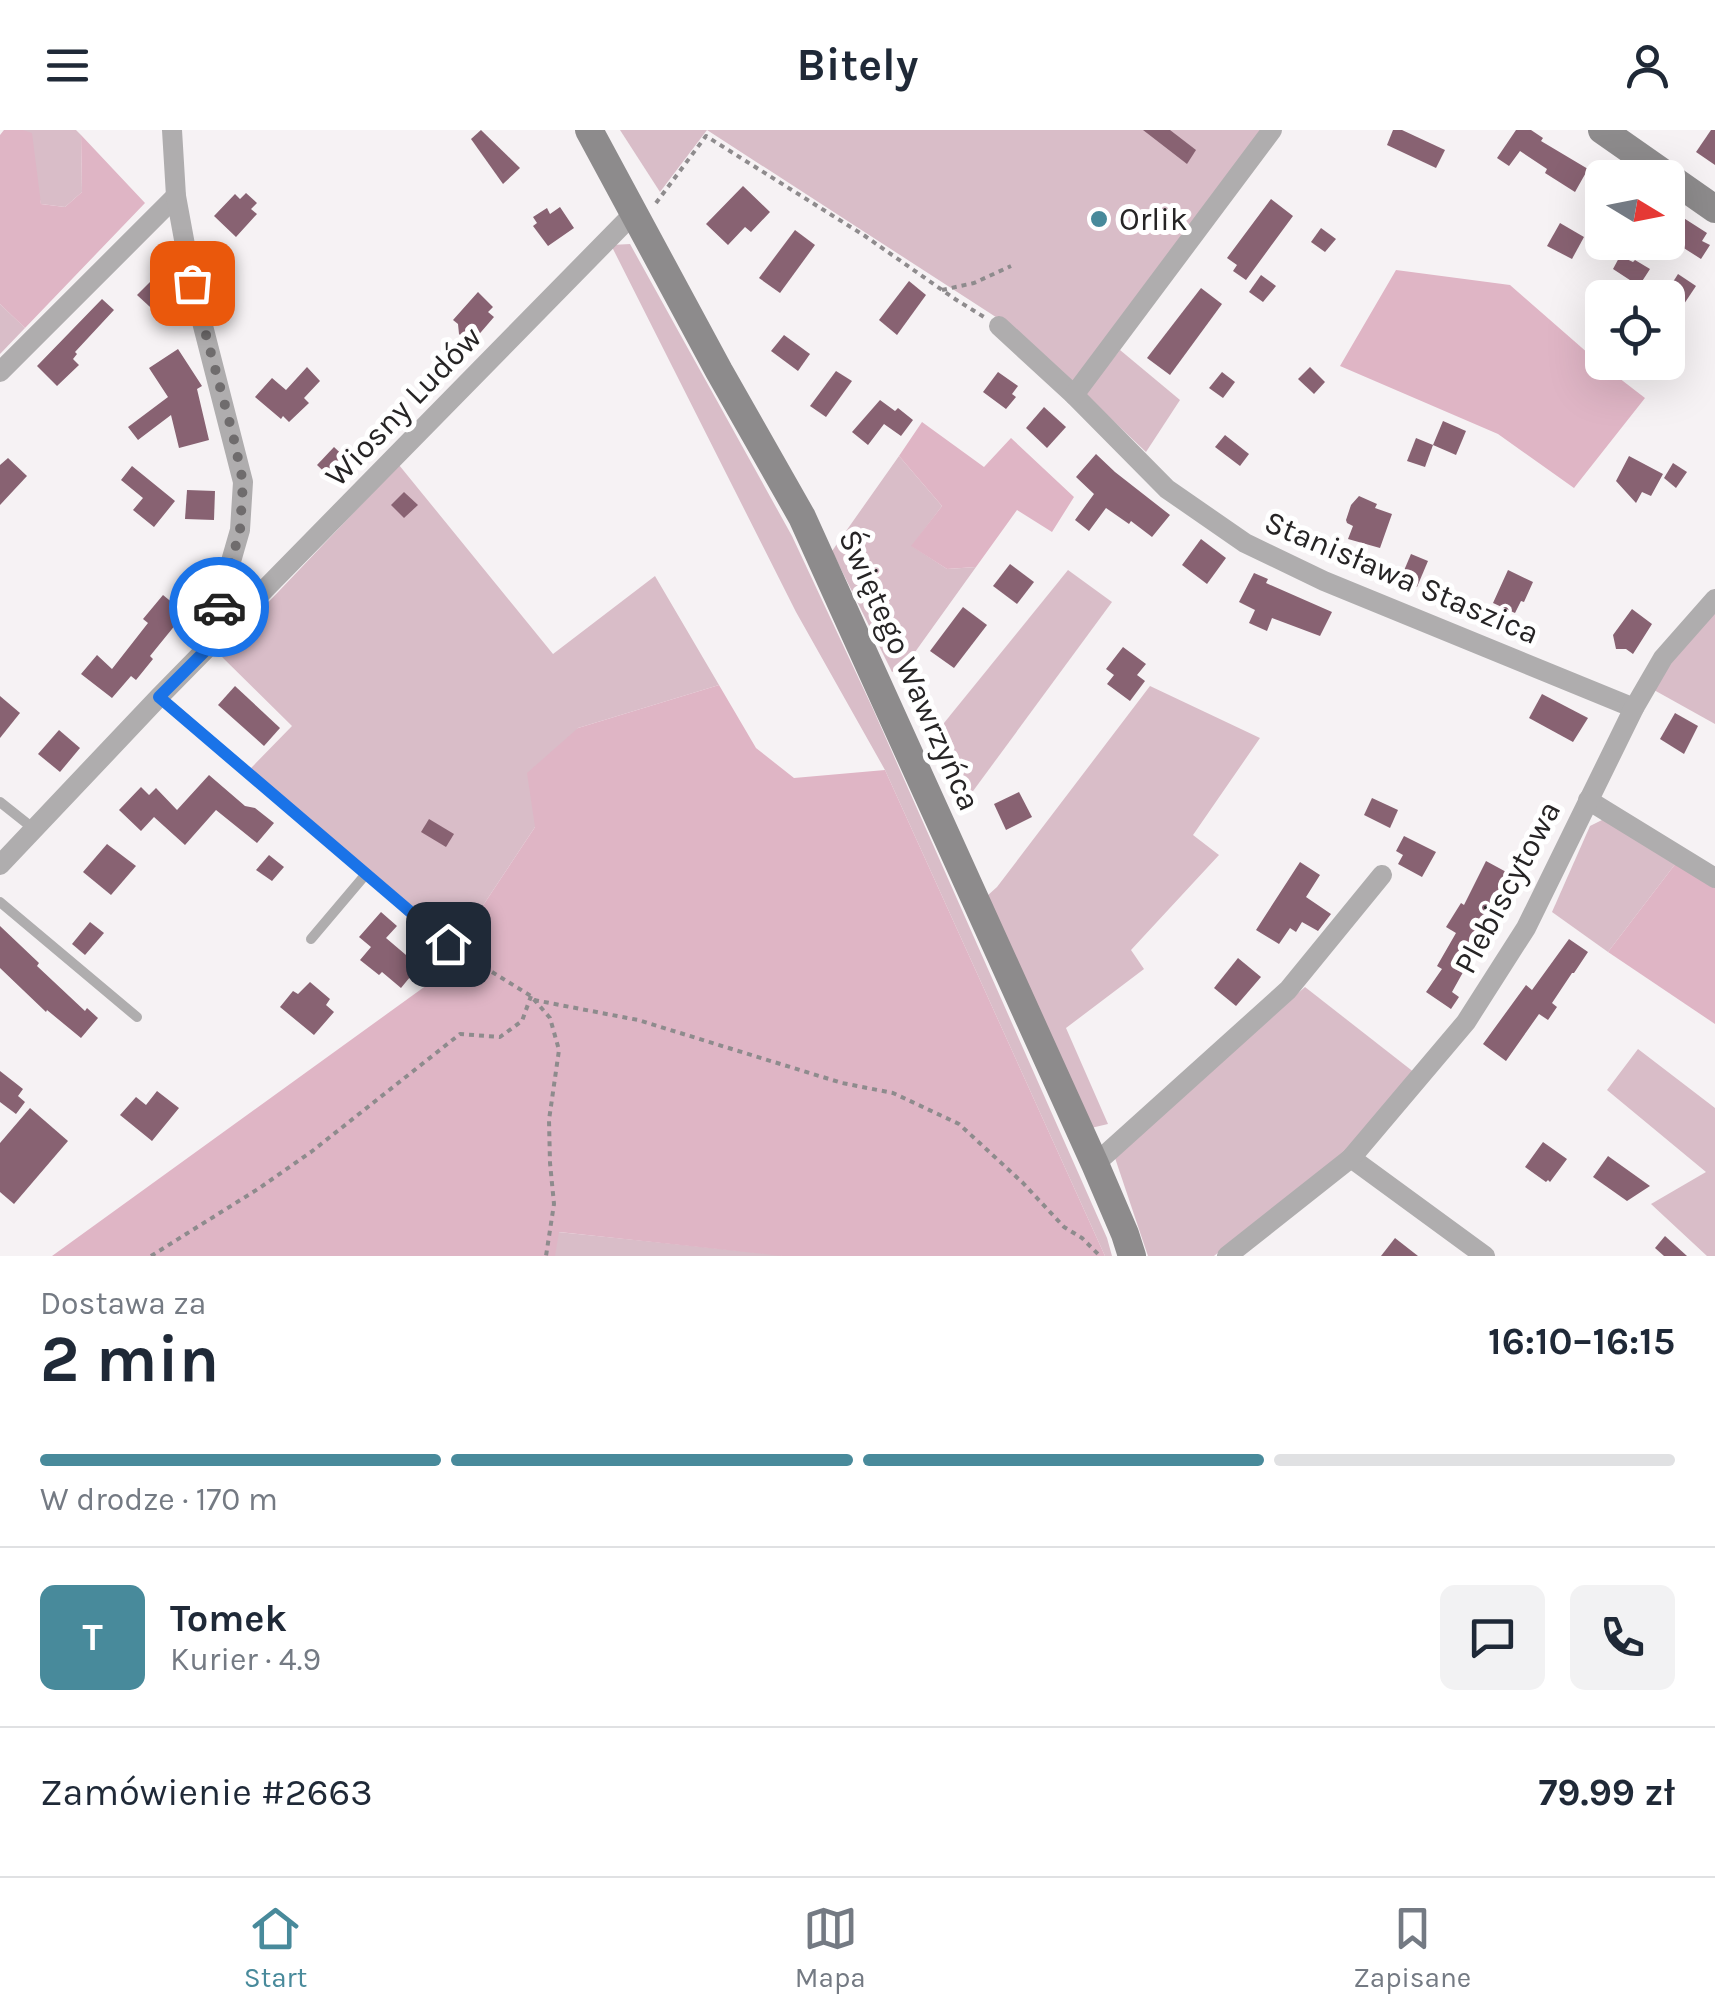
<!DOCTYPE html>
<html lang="pl">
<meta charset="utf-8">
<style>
body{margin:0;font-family:Karla,sans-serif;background:#f2f2f3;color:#1f2937;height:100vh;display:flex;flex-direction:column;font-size:38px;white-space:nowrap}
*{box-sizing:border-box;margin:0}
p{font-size:32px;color:#747a83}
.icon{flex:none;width:55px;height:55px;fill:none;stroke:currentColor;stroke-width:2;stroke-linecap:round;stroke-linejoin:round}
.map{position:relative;height:1126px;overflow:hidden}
.details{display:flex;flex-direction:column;background:#fff;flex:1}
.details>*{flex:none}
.needle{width:65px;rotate:100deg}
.controls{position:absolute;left:1585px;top:30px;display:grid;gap:20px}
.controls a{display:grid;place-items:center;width:100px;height:100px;border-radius:15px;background:#fff;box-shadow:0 10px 40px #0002;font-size:50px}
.pin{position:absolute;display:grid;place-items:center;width:85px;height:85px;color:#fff;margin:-42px;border-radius:20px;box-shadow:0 5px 15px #0006}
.courier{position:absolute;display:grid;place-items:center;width:100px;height:100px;margin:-50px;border:8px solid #1a73e8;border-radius:50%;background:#fff;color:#222;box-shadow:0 2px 12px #0007}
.summary em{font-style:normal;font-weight:700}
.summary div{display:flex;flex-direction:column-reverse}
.summary{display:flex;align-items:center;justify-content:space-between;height:170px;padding:0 40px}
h1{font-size:65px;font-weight:700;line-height:75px}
.bar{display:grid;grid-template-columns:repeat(4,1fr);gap:15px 10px;align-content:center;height:120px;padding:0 40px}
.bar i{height:12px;border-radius:8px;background:#e0e1e3}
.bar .current{background:#488a9b}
.bar p{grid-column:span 4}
.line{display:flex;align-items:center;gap:25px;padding:0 40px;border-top:2px solid #e0e1e3}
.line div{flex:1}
.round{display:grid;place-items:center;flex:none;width:105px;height:105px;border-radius:15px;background:#f2f2f3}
header{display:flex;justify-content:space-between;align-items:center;height:130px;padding:0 40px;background:#fff;font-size:45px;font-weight:700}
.tabs{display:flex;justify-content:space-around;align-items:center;height:140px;border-top:2px solid #e0e1e3;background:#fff;font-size:28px;color:#747a83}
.tabs a{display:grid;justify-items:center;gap:5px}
.tabs .current{color:#488a9b}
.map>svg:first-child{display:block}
.green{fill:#d9bdc8}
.forest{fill:#dfb5c5}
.building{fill:#886272}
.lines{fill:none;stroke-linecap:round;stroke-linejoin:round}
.path{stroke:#8e8b8d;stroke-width:4;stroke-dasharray:5 5;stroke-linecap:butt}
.lane{stroke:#afadae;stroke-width:10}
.street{stroke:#afadae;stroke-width:20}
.secondary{stroke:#8d8b8c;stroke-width:28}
.done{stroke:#6f6c6d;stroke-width:10;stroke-dasharray:0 18}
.route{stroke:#1a73e8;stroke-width:12}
.poi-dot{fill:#488a9b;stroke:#fff;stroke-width:4}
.labels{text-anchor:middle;stroke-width:10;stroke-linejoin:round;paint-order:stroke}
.poi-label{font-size:32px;fill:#262425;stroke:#fff;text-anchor:start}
.street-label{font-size:32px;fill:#262425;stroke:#fff}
</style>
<header><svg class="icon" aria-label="menu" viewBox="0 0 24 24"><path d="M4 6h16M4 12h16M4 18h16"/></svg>Bitely<svg class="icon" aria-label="person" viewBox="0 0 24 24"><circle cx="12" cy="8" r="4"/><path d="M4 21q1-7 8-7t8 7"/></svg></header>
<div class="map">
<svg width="1715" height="1126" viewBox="0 0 1715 1126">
<rect width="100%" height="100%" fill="#f6f2f4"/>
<g class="green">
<path d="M23,0H76L81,5L82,62L65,77L41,74Z"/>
<path d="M620,0H707L660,62Z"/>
<path d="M707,0H1272L1074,265L1002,191Z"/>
<path d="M630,114L792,406L873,579L1107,1108L1112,1126H1105L885,640L796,482L611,115Z"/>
<path d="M0,174L25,198L0,224Z"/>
<path d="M1120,220L1180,270L1146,322L1085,264Z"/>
<path d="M899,326L942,376L912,416L947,439L976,437L905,536L892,542L832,421Z"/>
<path d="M399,335L553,524L655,446L719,555L578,598L535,697L476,786L456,834L251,638L292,596L219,524Z"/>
<path d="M1068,440L1112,472L965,672L931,609Z"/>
<path d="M1715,478V594L1654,560L1675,523Z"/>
<path d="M1150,556L1260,608L1193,705L1219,725L1131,820L1144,839L1066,898L1108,994L1091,998L987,766L997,757Z"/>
<path d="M1604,689L1676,733L1608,822L1552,782L1590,696Z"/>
<path d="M1305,857L1415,943L1345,1022L1214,1126H1148L1115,1028L1119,1020Z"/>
<path d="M1638,919L1715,978V1126H1707L1651,1074L1706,1042L1607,960Z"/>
<path d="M558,1102L781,1125L782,1126H554Z"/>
</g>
<g class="forest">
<path d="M4,0H23L32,3L41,74L65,77L82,62L81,5L145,73L25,198L0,174V5Z"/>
<path d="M1396,140L1510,155L1597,231L1645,268L1574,358L1498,304L1340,236Z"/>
<path d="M922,292L984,337L1011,308L1074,367L1052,402L1017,380L976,437L947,439L911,416L942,376L899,326Z"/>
<path d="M719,555L756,618L794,648L885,640L1105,1126H782L559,1102L555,1126H52L456,834L476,786L535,697L527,643L578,598Z"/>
<path d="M1676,733L1715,756V894L1608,822Z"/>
</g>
<g class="building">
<path d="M481,0L520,38L503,54L471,9Z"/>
<path d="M1143,0H1170L1196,20L1187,34Z"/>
<path d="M1393,0H1402L1445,20L1436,38L1387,15Z"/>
<path d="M1516,0H1531L1543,8L1541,11L1588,39L1575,62L1545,43L1547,39L1520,21L1509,36L1497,28Z"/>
<path d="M1711,0H1715V35L1696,22Z"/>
<path d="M743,56L770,82L751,102L745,97L728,115L706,94Z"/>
<path d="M246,63L257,73L251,79L257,84L236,107L214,86L235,64L240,69Z"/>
<path d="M1271,69L1293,86L1246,150L1233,141L1237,135L1227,128Z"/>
<path d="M560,77L574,98L548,116L533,96L537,93L533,87L547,78L550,84Z"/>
<path d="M1668,78L1707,103L1702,111L1710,115L1701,129L1668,108Z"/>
<path d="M1560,93L1584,107L1572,129L1547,116Z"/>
<path d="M1321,98L1336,109L1325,122L1311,112Z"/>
<path d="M795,100L815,115L780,163L759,148Z"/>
<path d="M1620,126L1633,132L1635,130L1650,139L1639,156L1613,139Z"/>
<path d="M1678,144L1696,156L1684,174L1666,163Z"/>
<path d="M1261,145L1276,156L1263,172L1249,162Z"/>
<path d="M152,150L176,173L162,188L137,165Z"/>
<path d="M909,151L926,165L897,205L879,190Z"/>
<path d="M1201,158L1222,174L1170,245L1147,228Z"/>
<path d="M478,162L493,177L488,182L494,187L475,209L468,213L459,204L458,194L453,190Z"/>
<path d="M102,169L114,180L75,222L77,224L73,229L79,235L57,256L37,236Z"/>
<path d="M784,205L810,224L798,241L771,221Z"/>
<path d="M178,219L202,256L197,259L209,310L179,318L171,285L138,310L128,297L168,267L149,238Z"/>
<path d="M307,237L320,251L304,268L309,273L289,292L283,286L281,289L255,267L272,248L286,260Z"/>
<path d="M1310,237L1325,252L1314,264L1298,249Z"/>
<path d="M836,241L852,251L826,287L810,276Z"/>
<path d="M998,242L1018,256L1012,264L1016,267L1006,279L983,262Z"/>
<path d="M1222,242L1235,252L1223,268L1209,258Z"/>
<path d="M880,270L895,281L898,278L913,290L901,306L884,294L868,315L852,302Z"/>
<path d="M1044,277L1066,297L1047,318L1026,298Z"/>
<path d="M1443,291L1466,301L1456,325L1433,315Z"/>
<path d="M1225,305L1249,324L1240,336L1215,317Z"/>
<path d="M1416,308L1433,315L1425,337L1407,331Z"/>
<path d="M334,317L352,334L335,352L317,335Z"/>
<path d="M1096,324L1115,342L1170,385L1152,407L1131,391L1129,394L1106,378L1089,401L1075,390L1094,364L1076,347Z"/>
<path d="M1629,326L1663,344L1651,366L1642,362L1636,373L1616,351Z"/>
<path d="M8,328L27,346L0,375V335Z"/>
<path d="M1673,333L1687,342L1676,358L1664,348Z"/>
<path d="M132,336L175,371L154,397L133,380L143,368L121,350Z"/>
<path d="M187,360L215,361L214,390L185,389Z"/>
<path d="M404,362L418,375L404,388L391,375Z"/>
<path d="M1359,366L1377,374L1375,378L1392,384L1380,418L1348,409L1353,396L1347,393L1346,390L1351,375Z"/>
<path d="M1201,409L1226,428L1207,454L1182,435Z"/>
<path d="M1411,424L1428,431L1417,457L1400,450Z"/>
<path d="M1010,434L1034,452L1017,474L993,456Z"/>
<path d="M1508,440L1533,452L1524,472L1521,471L1515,483L1493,473Z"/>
<path d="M1254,443L1268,449L1266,453L1332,482L1320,506L1272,488L1267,501L1249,493L1255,480L1239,472Z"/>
<path d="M163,465L185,483L150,526L153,529L136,550L131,546L112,568L81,544L97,525L112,539L148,493L143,489Z"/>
<path d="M963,477L987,495L954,538L930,521Z"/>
<path d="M1632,479L1652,494L1633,524L1626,519H1616L1613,505Z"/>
<path d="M1123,517L1146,534L1137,545L1145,551L1130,571L1107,554L1114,545L1106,539Z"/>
<path d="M235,556L280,598L264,616L218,575Z"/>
<path d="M1542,564L1588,588L1573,612L1529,588Z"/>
<path d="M0,566L20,583L0,608Z"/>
<path d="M1675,583L1698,596L1684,624L1660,609Z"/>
<path d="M59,600L80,618L60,642L38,624Z"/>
<path d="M209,645L245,676L255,678L274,693L257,713L216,680L185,715L154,687L141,701L119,680L141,657L149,665L156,658L177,680Z"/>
<path d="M1019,662L1032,687L1006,700L994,674Z"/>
<path d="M1372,668L1398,680L1390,698L1364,685Z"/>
<path d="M429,689L454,704L446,717L421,702Z"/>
<path d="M1404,706L1436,722L1422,747L1398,734L1403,725L1396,721Z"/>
<path d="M107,714L136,736L111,765L83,742Z"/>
<path d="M269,725L284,737L272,751L256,740Z"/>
<path d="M1486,731L1510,744L1470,813L1477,817L1452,862L1459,867L1451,879L1426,862L1442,839L1437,836L1456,803L1446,797L1461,773L1464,775Z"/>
<path d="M1300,732L1320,745L1306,767L1331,784L1318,801L1302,792L1296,802L1290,798L1279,814L1256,800Z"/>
<path d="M381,782L397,796L386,808L419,836L401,858L382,842L379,845L360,830L371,817L359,807Z"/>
<path d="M90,792L104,803L85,825L72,814Z"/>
<path d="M0,796L39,833L37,836L85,881L87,878L98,888L81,908L47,880L46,882L0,838Z"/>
<path d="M1569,809L1588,822L1574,843H1572L1552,873L1557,877L1548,890L1539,884L1506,931L1483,914L1526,855L1532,860Z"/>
<path d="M1238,828L1261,847L1236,876L1214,858Z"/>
<path d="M310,852L330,869L326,875L334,882L314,905L280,877L293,861L298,864Z"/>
<path d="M0,941L23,959L18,966L25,972L16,984L0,972Z"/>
<path d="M157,961L179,978L152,1011L120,985L136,967L146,975Z"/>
<path d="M30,978L68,1011L14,1074L0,1062V1013Z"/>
<path d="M1543,1012L1567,1029L1550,1052L1548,1050L1546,1052L1525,1037Z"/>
<path d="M1608,1026L1650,1056L1627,1071L1593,1047Z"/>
<path d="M1665,1106L1687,1126H1664L1655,1118Z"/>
<path d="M1395,1108L1418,1126H1381Z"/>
</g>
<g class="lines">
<g class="path">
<path d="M656,73L706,6L865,106L955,169L984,187"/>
<path d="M942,160L974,153L1011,136"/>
<path d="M458,821L531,866L550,888L559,920L549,990L550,1033L554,1074L546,1126"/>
<path d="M534,870L638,890L842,953L893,963L959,994L1023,1053L1064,1097L1082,1108L1100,1126"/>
<path d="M151,1126L258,1059L311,1022L460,904L500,907L522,891L531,866"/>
</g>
<g class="lane">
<path d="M160,567L448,814"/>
<path d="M0,672L34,699"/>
<path d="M0,772L137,887"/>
<path d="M311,809L366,744"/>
</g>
<g class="street">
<path d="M999,196L1074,265L1167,359L1245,413L1324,451L1634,578"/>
<path d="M0,242L176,66"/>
<path d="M1074,265L1272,0"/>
<path d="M214,511L634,83"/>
<path d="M1588,670L1715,748"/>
<path d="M0,735L159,567L214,511L221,466L240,400L243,352L192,153L176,66L172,0"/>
<path d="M1351,1028L1485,1126"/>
<path d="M1095,1034L1288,860L1382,745"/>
<path d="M1227,1126L1351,1028L1466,892L1526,798L1634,578L1663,528L1715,469"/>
</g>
<g class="secondary">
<path d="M589,0L719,241L802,387L1095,1034L1125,1104L1132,1126"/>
<path d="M1602,0L1715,79"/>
</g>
</g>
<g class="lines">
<path class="done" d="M192,153L233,305L243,352L240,400L219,477"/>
<path class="route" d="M219,477L214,512L159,567L448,814"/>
</g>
<circle class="poi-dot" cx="1099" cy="89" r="10"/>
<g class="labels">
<g class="poi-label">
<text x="1119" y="100">Orlik</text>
</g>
<g class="street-label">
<text transform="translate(403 276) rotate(-46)" y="11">Wiosny Ludów</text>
<text transform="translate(1402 447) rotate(23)" y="11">Stanisława Staszica</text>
<text transform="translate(910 540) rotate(66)" y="11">Świętego Wawrzyńca</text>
<text transform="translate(1507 757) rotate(-62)" y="11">Plebiscytowa</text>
</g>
</g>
</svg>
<div class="controls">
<a><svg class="needle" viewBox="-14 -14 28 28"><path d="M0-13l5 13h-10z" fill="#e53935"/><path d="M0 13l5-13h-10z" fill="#747a83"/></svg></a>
<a><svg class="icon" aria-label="locate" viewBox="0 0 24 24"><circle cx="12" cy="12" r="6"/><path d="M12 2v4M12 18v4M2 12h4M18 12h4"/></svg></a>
</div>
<div class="pin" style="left:192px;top:153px;background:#ea580c"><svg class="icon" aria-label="bag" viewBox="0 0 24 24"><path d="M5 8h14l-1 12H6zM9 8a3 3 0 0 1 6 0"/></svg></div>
<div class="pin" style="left:448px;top:814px;background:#1f2937"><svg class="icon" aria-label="home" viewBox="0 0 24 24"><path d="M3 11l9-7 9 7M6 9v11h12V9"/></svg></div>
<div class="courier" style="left:219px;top:477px"><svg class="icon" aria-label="car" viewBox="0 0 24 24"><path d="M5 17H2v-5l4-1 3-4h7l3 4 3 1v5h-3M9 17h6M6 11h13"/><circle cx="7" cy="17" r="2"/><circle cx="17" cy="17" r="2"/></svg></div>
</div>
<section class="details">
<div class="summary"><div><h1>2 min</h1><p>Dostawa za</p></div><em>16:10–16:15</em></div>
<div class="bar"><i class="current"></i><i class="current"></i><i class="current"></i><i></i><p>W drodze · 170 m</p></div>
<div class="line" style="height:180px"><b class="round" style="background:#488a9b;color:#fff">T</b><div><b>Tomek</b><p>Kurier · 4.9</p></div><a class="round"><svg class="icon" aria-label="chat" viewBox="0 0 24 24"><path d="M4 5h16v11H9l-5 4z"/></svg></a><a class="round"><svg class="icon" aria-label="phone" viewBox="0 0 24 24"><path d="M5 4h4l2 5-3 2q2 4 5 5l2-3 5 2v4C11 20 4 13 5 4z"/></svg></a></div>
<div class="line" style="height:130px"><div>Zamówienie #2663</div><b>79.99 zł</b></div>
</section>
<nav class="tabs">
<a class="current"><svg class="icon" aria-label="home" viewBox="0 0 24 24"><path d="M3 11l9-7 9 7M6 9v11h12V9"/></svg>Start</a>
<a><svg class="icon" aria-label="map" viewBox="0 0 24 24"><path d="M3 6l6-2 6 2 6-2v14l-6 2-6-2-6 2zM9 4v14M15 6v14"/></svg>Mapa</a>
<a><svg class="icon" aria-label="saved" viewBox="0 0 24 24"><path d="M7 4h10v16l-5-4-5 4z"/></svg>Zapisane</a>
</nav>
